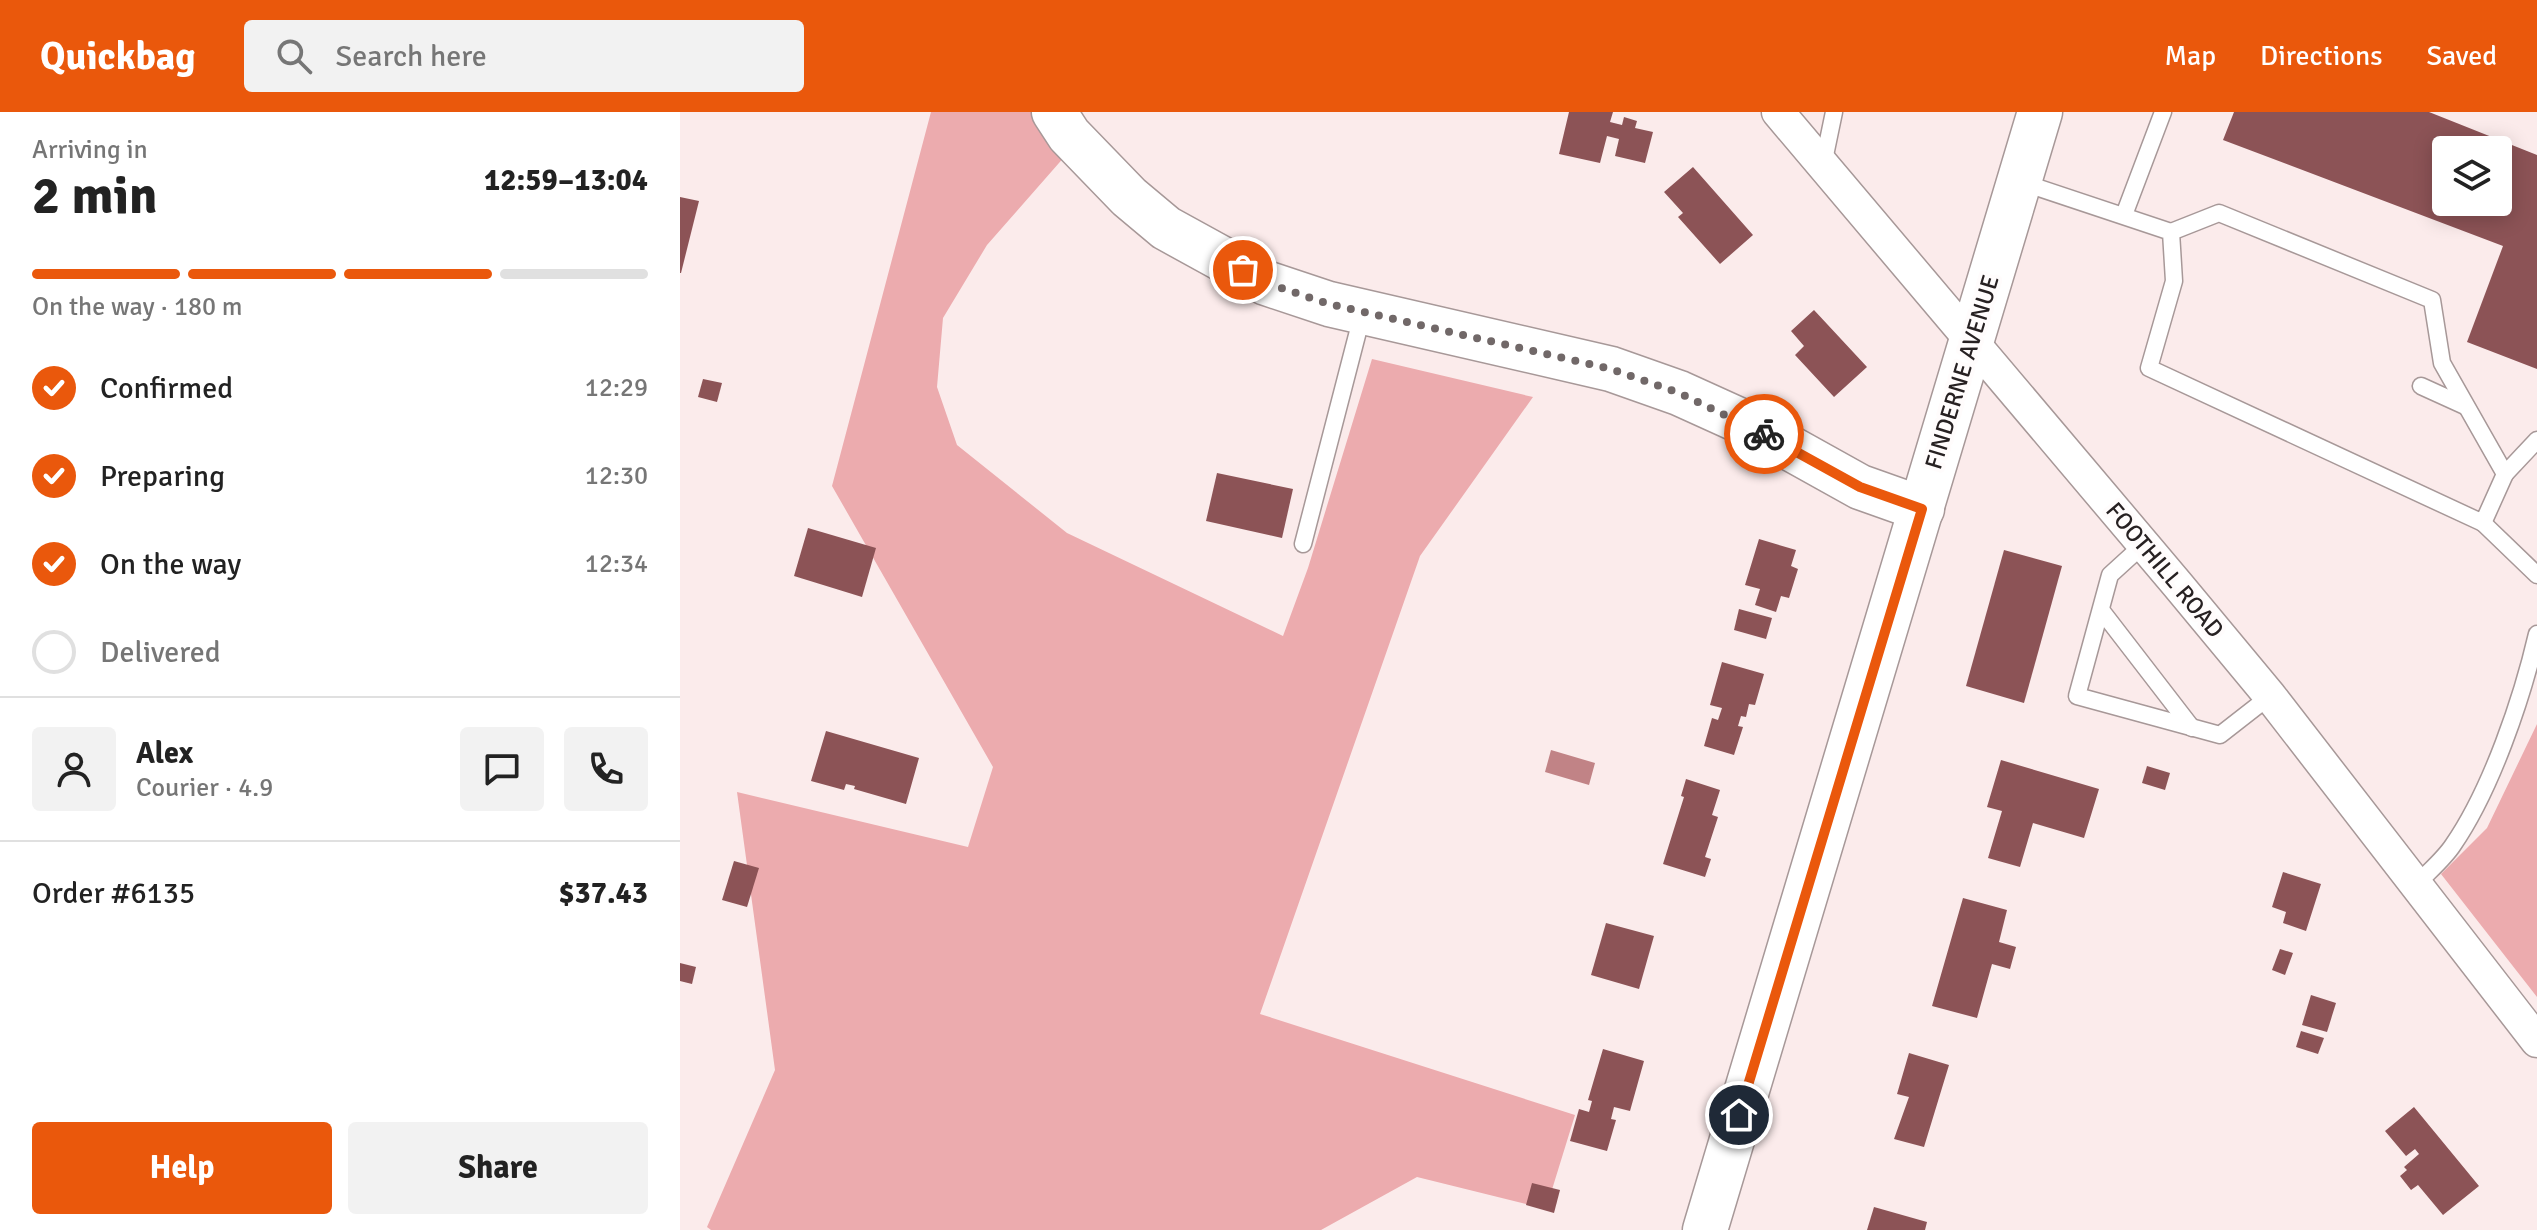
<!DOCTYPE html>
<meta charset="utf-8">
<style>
body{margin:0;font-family:Signika,sans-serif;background:#f2f2f2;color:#222;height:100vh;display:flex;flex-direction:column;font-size:30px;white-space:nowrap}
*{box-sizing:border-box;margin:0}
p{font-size:26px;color:#767676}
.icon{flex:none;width:44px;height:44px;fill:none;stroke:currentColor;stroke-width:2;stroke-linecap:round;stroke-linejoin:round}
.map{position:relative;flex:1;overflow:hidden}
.drawer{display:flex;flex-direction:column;background:#fff;width:680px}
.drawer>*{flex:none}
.fabs{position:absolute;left:1752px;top:24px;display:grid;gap:16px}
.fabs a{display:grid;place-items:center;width:80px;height:80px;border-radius:8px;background:#fff;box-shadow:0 4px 20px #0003;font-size:40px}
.pin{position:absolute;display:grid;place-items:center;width:68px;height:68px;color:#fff;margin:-34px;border:4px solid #fff;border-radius:50%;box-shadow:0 2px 8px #0007}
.courier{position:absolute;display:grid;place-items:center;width:80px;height:80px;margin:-40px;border:6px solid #ea580c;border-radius:50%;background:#fff;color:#222;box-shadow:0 2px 10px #0007}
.summary em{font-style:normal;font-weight:700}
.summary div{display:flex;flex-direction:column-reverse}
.summary{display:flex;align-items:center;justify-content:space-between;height:136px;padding:0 32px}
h1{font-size:52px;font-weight:700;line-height:60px}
.bar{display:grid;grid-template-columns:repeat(4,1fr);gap:12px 8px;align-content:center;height:96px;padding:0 32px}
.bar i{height:10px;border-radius:6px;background:#e0e0e0}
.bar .selected{background:#ea580c}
.bar p{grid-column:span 4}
.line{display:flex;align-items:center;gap:20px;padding:0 32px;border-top:2px solid #e0e0e0}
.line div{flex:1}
.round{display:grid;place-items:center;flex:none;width:84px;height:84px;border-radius:8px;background:#f2f2f2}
ol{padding:0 32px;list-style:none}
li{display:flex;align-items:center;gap:24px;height:88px}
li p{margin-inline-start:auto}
li .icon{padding:8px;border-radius:50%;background:#ea580c;color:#fff;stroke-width:4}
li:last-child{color:#767676}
li i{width:44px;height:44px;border:4px solid #e0e0e0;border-radius:50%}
.action{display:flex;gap:16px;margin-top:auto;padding:16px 32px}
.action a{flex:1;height:92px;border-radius:8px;background:#ea580c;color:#fff;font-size:32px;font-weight:700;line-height:92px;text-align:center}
.action a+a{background:#f2f2f2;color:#222}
header{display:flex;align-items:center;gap:48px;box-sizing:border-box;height:112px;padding:0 40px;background:#ea580c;color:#fff}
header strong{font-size:38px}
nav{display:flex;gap:44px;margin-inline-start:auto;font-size:28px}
.search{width:560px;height:72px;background:#f2f2f2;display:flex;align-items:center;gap:20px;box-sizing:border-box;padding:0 28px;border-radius:8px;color:#767676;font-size:30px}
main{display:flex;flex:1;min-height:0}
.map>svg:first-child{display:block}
.forest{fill:#ecabae}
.water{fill:#c18386}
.building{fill:#8c5356;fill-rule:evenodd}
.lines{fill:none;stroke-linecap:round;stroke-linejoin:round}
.lane-casing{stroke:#a79898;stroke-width:19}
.street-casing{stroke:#a79898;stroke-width:35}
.secondary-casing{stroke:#a79898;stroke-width:47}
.lane{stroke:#fff;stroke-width:16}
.street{stroke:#fff;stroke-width:32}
.secondary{stroke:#fff;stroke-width:44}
.done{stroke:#716868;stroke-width:8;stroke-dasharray:0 14.4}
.route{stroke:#ea580c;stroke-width:10}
.labels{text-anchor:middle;stroke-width:8;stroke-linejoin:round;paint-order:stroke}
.street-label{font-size:24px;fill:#272122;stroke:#fffcfc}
</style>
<header>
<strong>Quickbag</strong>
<div class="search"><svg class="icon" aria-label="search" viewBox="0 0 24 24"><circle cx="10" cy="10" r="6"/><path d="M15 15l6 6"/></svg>Search here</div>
<nav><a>Map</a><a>Directions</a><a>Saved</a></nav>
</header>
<main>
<section class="drawer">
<div class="summary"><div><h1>2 min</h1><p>Arriving in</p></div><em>12:59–13:04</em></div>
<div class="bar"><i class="selected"></i><i class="selected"></i><i class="selected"></i><i></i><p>On the way · 180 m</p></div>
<ol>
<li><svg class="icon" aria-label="check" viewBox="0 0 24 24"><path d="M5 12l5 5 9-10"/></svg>Confirmed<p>12:29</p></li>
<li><svg class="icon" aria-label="check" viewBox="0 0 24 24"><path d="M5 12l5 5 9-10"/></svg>Preparing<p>12:30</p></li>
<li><svg class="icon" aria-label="check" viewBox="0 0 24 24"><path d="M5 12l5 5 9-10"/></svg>On the way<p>12:34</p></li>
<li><i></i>Delivered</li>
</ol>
<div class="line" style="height:144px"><a class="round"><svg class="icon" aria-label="person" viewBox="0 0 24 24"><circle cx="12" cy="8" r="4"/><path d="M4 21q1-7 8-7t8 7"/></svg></a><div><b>Alex</b><p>Courier · 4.9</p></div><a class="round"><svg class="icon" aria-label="chat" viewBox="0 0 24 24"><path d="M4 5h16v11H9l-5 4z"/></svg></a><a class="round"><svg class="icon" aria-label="phone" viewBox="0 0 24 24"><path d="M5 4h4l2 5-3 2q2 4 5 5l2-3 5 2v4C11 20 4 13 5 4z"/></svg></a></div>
<div class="line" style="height:104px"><div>Order #6135</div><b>$37.43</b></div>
<div class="action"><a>Help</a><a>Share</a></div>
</section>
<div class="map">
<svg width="1857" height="1118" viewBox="0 0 1857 1118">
<rect width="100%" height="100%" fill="#fbebeb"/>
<g class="forest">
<path d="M251,0H355L386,43L307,133L263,206L257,275L277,333L387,421L603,524L628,456L692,247L853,285L740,444L580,902L895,1003L866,1097L737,1065L641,1118H31L27,1115L95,958L57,680L288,735L313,655L152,374Z"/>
<path d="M1857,612V885L1761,762L1807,716Z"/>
</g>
<path class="water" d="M871,638L915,651L909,673L865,660Z"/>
<g class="building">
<path d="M889,0H933L930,10L942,13L944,5L957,9L955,16L973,20L965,51L935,44L939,27L927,24L920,51L879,42Z"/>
<path d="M1554,0H1749L1857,43V257L1787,230L1823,134L1543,28ZM1766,38H1818V90H1766Z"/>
<path d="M1013,55L1073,123L1040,152L998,105L1003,101L984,80Z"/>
<path d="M0,85L19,89L1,161H0Z"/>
<path d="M1134,198L1187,255L1154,285L1115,243L1124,234L1111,219Z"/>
<path d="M23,267L42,271L37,290L18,285Z"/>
<path d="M537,361L613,377L602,426L526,409Z"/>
<path d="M128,416L196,436L182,485L114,464Z"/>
<path d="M1079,427L1116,438L1111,454L1118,457L1109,486L1101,484L1096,500L1075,493L1080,477L1065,473Z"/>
<path d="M1324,438L1382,454L1344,591L1286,574Z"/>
<path d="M1059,497L1092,506L1086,527L1054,518Z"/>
<path d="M1042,550L1084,562L1075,593L1069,592L1066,605L1061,604L1058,614L1063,615L1054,643L1024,634L1032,606L1038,608L1042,596L1030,593Z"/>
<path d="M146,619L239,646L226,692L174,677L175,674L166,672L164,678L131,669Z"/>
<path d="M1321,648L1419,677L1404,726L1353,711L1340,755L1308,746L1322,699L1307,695Z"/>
<path d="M1467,654L1490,661L1485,678L1462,671Z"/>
<path d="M1006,667L1040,678L1032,703L1038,705L1025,745L1031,747L1025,765L983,752L1004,685L1001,684Z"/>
<path d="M54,749L79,756L67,795L42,788Z"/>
<path d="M1603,760L1641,772L1626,819L1603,811L1606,800L1592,795Z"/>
<path d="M1283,786L1327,798L1319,830L1336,835L1330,857L1312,852L1297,906L1252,894Z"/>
<path d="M926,811L974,824L959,877L911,863Z"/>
<path d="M1600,837L1613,841L1605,863L1592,858Z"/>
<path d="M0,851L16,855L12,872L0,869Z"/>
<path d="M1631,883L1656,891L1647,920L1622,913Z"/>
<path d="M1621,919L1644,926L1638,942L1616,935Z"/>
<path d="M923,937L964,949L950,999L934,995L931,1007L936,1008L927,1039L890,1029L899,997L909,1000L912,989L908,988Z"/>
<path d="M1229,941L1269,953L1244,1035L1214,1027L1229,985L1217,982Z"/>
<path d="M1734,995L1799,1074L1763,1103L1738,1073L1731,1078L1720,1064L1727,1058L1724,1055L1739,1042L1735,1037L1726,1044L1705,1019Z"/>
<path d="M852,1071L880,1078L874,1101L846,1093Z"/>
<path d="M1194,1095L1247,1110L1245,1118H1187Z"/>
</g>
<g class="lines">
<defs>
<g id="lane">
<path d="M1143,53L1154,0"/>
<path d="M1341,70L1491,120L1539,101L1752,188L1762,251L1825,362L1803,411L1469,256L1494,169L1491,120"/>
<path d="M1444,103L1483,0"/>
<path d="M1741,274L1785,294"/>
<path d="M1825,362L1857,328"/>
<path d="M1803,411L1857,463"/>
<path d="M623,432L683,200"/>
<path d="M1464,432L1430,463L1397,584L1540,623L1590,584"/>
<path d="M1421,498L1512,616"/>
<path d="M1736,773C1748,760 1764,747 1773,733C1811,678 1842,587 1857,522"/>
</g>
<path id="street" d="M1098,0L1497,472L1590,584L1857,929"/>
<g id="secondary">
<path d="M374,0L389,23L449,85L486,116L586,171L649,192L931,257L999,281L1063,310L1180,375L1242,397"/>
<path d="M1025,1118L1360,0"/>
</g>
</defs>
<use href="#lane" class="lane-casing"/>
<use href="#street" class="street-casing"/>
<use href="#secondary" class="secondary-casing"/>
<use href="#lane" class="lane"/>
<use href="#street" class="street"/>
<use href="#secondary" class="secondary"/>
</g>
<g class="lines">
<path class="done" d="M563,158L586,171L649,192L931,257L999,281L1084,322"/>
<path class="route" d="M1059,1003L1242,397L1180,375L1084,322"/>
</g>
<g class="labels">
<g class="street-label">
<text transform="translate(1282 260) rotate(-73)" y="8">FINDERNE AVENUE</text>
<text transform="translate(1485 458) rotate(50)" y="8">FOOTHILL ROAD</text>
</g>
</g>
</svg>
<div class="fabs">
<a><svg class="icon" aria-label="layers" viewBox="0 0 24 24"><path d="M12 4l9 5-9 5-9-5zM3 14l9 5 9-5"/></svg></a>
</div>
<div class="pin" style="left:563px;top:158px;background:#ea580c"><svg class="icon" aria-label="bag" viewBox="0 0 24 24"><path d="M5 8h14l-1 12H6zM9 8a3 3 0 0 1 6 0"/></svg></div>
<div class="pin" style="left:1059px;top:1003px;background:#1f2937"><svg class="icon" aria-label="home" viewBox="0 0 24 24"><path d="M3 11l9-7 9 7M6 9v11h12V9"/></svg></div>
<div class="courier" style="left:1084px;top:322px"><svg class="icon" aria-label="bike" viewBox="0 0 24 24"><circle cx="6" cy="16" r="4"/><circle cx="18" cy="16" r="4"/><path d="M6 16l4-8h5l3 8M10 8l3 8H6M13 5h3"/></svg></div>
</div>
</main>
